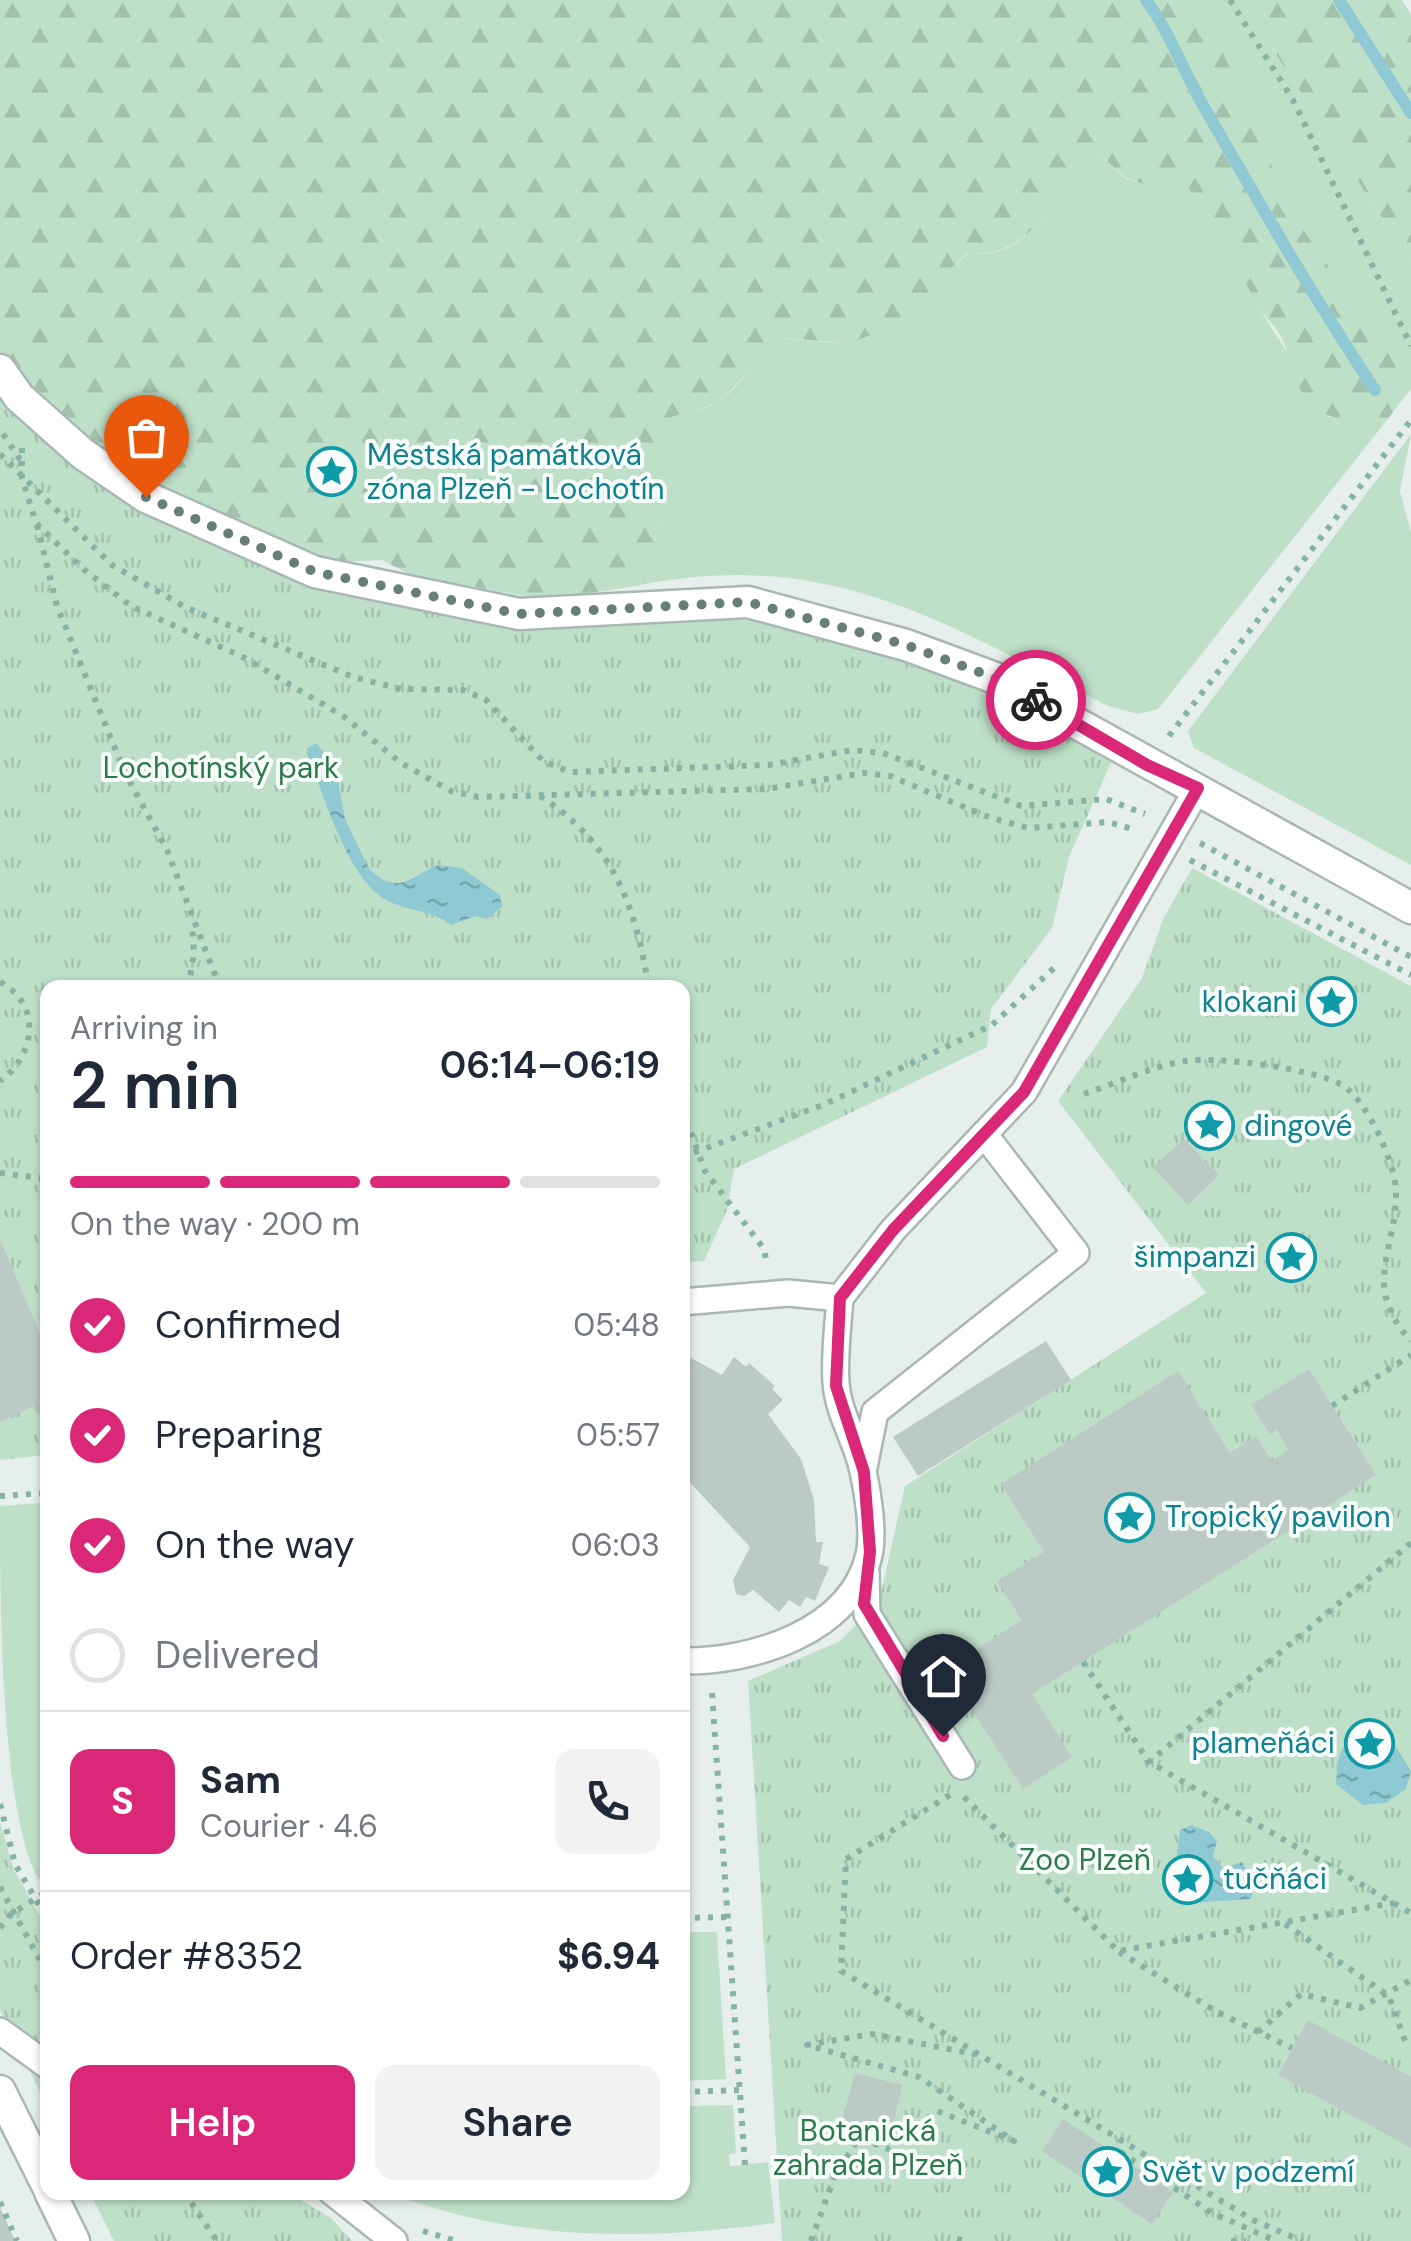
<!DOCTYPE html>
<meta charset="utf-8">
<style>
body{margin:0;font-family:"DM Sans",sans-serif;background:#f2f2f3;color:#1f2937;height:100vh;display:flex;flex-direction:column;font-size:38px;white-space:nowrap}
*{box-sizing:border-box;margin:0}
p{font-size:32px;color:#747a83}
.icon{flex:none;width:55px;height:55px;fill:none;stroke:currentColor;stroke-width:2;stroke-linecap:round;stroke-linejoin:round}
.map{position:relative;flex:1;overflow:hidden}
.drawer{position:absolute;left:40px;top:980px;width:650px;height:1220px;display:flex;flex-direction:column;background:#fff;border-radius:20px;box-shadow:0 2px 8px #0004}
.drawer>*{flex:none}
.pin{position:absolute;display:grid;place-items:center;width:85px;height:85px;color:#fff;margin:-102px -42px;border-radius:50% 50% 50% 0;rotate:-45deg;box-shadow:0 0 10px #0007}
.pin .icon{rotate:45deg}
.courier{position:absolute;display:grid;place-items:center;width:100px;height:100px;margin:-50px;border:8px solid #db2777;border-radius:50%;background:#fff;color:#222;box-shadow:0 2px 12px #0007}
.summary em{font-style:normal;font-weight:600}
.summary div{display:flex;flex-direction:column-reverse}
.summary{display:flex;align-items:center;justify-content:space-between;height:170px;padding:0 30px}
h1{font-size:65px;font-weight:600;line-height:75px}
.bar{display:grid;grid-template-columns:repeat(4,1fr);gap:15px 10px;align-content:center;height:120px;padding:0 30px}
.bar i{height:12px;border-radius:8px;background:#e0e1e3}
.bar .current{background:#db2777}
.bar p{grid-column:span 4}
.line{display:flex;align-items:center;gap:25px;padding:0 30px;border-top:2px solid #e0e1e3}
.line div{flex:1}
.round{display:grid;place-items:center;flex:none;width:105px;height:105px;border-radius:20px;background:#f2f2f3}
ol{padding:0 30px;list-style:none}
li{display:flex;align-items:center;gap:30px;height:110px}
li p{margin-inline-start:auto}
li .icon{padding:10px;border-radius:50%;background:#db2777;color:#fff;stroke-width:4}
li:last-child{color:#747a83}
li i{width:55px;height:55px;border:5px solid #e0e1e3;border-radius:50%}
.action{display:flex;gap:20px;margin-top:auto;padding:20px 30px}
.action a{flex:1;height:115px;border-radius:20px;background:#db2777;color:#fff;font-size:40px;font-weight:600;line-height:115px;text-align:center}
.action a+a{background:#f2f2f3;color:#1f2937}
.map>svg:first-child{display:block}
.green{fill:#bfe0c8}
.forest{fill:url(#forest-firs)}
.park{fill:url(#park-tufts)}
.water{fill:url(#water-ripples)}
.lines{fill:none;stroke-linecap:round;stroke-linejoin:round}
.stream{stroke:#8ec9d4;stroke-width:12}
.building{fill:#bbcac4}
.service-casing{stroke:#a8b8b2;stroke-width:30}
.minor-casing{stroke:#a8b8b2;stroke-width:35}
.path{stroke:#86b3a5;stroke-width:6;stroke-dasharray:5 8;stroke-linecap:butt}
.service{stroke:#fff;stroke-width:25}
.minor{stroke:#fff;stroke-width:30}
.done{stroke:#687f78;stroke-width:10;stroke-dasharray:0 18}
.route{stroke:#db2777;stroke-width:12}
.labels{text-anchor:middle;stroke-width:8;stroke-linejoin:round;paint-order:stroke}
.culture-label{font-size:30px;fill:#0d838f;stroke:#f7fbf9;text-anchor:start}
.park-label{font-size:30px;fill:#2d7a4b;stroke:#f7fbf9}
</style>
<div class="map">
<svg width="1411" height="2241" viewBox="0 0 1411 2241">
<defs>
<pattern id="forest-firs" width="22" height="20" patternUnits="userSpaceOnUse" patternTransform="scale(2.5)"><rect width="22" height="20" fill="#bfe0c8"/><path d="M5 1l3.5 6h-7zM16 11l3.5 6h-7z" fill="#a4c1ad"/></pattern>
<pattern id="park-tufts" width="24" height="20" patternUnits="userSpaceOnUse" patternTransform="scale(2.5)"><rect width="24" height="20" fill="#bfe0c8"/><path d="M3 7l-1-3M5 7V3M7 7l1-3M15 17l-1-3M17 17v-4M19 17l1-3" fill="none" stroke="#a4c1ad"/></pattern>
<pattern id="water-ripples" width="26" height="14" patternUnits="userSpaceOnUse" patternTransform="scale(2.5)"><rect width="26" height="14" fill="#8ec9d4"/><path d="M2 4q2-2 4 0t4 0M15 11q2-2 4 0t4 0" fill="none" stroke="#74a5ad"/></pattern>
</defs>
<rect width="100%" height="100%" fill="#e6efeb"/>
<g class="green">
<path d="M1201,0H1241L1411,263V389L1406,395L1388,337L1352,300L1292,215Z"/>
<path d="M1094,150L1126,179L1143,184L1175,178C1210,200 1237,269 1258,306C1280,343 1307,379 1329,417L1387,420L1158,709L1138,714L1108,706C944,623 829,546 636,586C685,546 633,472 659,430C672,407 704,414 721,400C743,382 758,357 781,339C796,338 832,344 843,342C894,331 932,286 969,252C1002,261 1036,233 1053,205C1058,196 1058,184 1063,175C1070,165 1085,157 1094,150Z"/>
<path d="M1411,434L1400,491L1411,533V865L1194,748L1188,731Z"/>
<path d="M42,1503L48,1549V1872L38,1879C0,1808 0,1598 0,1506Z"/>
<path d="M683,1932H717L726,2079L683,2081Z"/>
<path d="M733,2105L736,2153L729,2154L730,2166L768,2162L775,2223C642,2241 514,2241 390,2193L682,2192L683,2106Z"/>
</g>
<g class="forest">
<path d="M0,0H1201L1292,214L1352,300L1388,337L1406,395L1387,420C1364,420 1331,424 1313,406C1293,387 1293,360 1281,337C1275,325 1264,317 1258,306C1237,269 1210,200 1175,178L1143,184L1126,178L1094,150C1085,157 1070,166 1063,175C1058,184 1058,197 1053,205C1035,233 1002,260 968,252C935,283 891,340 843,342C823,343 802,338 781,339L718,403L672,417L659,430L654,447L659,551L650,575L636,586L545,600L411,575L382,560L339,562L315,572L146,497L0,370Z"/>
<path d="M1241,0H1402L1411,14V263Z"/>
</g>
<g class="park">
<path d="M0,370L83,454L315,572L519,614L748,602L906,645L1119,745L1069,857L1052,928L991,1009L987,1047L734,1169L727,1210L704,1261L683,1262L682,988H48L47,1455L0,1460Z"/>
<path d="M1192,868L1411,986V2241H782L748,1681L840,1641L879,1602L905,1486L1206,1293L1058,1101L1142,978L1164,917Z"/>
<path d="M0,1822L13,1868L47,1928V2106L0,2010Z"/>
<path d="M90,2193H301L299,2199L331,2218L352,2241H114Z"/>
</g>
<g class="water">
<path d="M316,743L335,766L345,819L369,869C401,899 412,873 440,865L462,868L500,895L502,907L487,919L475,916L451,925C433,910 410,912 388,901C347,880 325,796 307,754V748Z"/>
<path d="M1368,1728L1386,1731L1411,1771L1406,1789L1386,1803L1363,1805L1336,1784C1337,1755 1339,1742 1368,1728Z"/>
<path d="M1192,1825L1209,1832L1217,1841L1213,1856L1223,1868L1242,1862L1256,1888L1250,1899L1191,1903L1173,1886L1180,1830Z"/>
</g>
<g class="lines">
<g class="stream">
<path d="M1146,0C1171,34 1183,71 1204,107C1259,203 1314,298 1375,390"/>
<path d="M1339,0L1411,113"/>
</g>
</g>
<g class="building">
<path d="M1184,1139L1219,1175L1188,1205L1153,1167Z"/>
<path d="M0,1239L48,1353V1410L38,1415L33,1406L0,1422Z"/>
<path d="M1046,1341L1071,1380L918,1476L893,1437Z"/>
<path d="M682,1353L722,1375L734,1357L746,1367L749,1363L775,1386L772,1389L783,1400L768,1414L801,1459L814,1500L816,1542H823L819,1564L829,1567L815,1601L806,1597L800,1607L789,1600L779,1612L753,1590L744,1596L736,1594L733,1580L750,1547L682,1474Z"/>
<path d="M1309,1369L1376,1475L1032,1694L1072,1757L1023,1789L946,1669L1022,1620L997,1581L1044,1552L1001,1484L1178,1371L1230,1453L1256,1436L1272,1461L1289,1450L1277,1430L1270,1434L1251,1405Z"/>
<path d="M1308,2020L1411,2077V2148L1278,2075Z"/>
<path d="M855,2073L902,2085L890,2140L876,2136L875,2142L839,2133Z"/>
<path d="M1063,2119L1173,2192L1152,2224L1042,2151Z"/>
<path d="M0,2207L15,2241H0Z"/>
</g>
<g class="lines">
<defs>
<g id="service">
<path d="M682,1302L788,1293L840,1298L893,1230L1024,1092L1198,788"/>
<path d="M864,1467L875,1412L1076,1253L984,1134"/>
<path d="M866,1572L867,1614L962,1766"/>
<path d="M682,1661C752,1662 851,1632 869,1555C874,1533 868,1493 863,1471C857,1442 838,1413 836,1383C834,1355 838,1326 840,1298"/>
<path d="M0,2031L48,2066"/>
<path d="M332,2192L394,2241"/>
</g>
<g id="minor">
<path d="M0,370L19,397L83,454L146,497L315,572L519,614L748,602L906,645L995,678L1411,908"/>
<path d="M0,2091L48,2187"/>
<path d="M50,2192L74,2241"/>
</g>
</defs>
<use href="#service" class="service-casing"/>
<use href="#minor" class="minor-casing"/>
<g class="path">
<path d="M1230,0L1293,100L1411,346"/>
<path d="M3,434L21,461"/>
<path d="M22,448V478L36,523L82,568L131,606L245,658L343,716L401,763L451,791L478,797L766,789L864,773L890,776L991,818L1029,828L1108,822L1136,830"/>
<path d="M0,454L112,565L185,607L353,677L401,689L463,690L485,699L543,761L570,772L768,765L853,750L883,753L1021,806L1106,799L1145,814"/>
<path d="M37,525L57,606L125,773L167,850L220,988"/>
<path d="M1169,736L1411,420"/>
<path d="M540,796C614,844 635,905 649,988"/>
<path d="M1200,843L1411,957"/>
<path d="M1190,860L1411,975"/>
<path d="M0,982C43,1005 35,1056 0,1081"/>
<path d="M188,988L194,954L192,925"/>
<path d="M1084,1094C1117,1083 1152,1066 1186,1061C1216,1056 1316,1069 1342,1085C1367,1100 1395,1162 1396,1191C1397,1252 1360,1285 1411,1341"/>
<path d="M682,1108L705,1171L764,1249L767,1264"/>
<path d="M682,1157L823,1105L992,1025L1055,967"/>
<path d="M0,1173L48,1179"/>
<path d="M1332,1406L1411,1355"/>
<path d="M0,1496L48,1493"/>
<path d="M1411,1543L1149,1762L1411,1913"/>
<path d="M1083,1662L1149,1762"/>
<path d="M712,1693L745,2165"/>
<path d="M950,1795L846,1859L841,1971L1253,2220L1302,2241"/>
<path d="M964,1797L1118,1951L1394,1903"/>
<path d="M0,1804L15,1864L48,1920"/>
<path d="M0,1887L48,1975"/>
<path d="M682,1918L728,1917"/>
<path d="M1285,1924L1389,1996L1405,2041L1411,2043"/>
<path d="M0,1928L11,1914L48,1891"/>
<path d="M1119,1952L1217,2012L1292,2048"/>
<path d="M1258,2032L1301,1994L1360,2008L1411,1980"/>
<path d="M682,2092L740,2090"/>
<path d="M1120,2152L1212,2213L1276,2241"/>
<path d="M184,2192L217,2241"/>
<path d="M0,2202L17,2241"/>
<path d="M423,2231L456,2241"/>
<path d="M957,2239L965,2241"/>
<path d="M811,2241L835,2175L859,2138L888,2149L937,2111L1014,2141L919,2077L807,2045L872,2034L979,2055"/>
<path d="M1231,2241H1246"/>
</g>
<use href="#service" class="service"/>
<use href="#minor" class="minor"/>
</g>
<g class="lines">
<path class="done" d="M146,497L315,572L519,614L748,602L906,645L995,678L1036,700"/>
<path class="route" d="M943,1736L864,1604L870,1552L864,1472L836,1386L840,1298L893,1230L1024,1092L1198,788L1147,765L1036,700"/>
</g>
<defs>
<symbol id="sight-ring" viewBox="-11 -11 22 22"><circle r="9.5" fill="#f7fbf9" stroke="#0f9aa8" stroke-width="1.5"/><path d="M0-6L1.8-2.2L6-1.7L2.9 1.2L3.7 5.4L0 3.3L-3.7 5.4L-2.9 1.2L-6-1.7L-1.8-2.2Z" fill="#0f9aa8"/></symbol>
</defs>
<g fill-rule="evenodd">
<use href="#sight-ring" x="304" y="444" width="55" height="55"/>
<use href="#sight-ring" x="1304" y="974" width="55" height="55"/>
<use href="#sight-ring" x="1182" y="1098" width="55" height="55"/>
<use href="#sight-ring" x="1264" y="1230" width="55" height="55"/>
<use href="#sight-ring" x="1102" y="1490" width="55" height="55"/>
<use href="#sight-ring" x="1342" y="1716" width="55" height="55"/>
<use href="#sight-ring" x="1160" y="1852" width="55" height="55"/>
<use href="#sight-ring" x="1080" y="2144" width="55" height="55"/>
</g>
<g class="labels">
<g class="culture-label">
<text x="367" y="465">Městská památková<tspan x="367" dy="34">zóna Plzeň - Lochotín</tspan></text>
<text x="1297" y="1012" text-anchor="end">klokani</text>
<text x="1244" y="1136">dingové</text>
<text x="1256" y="1267" text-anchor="end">šimpanzi</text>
<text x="1165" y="1527">Tropický pavilon</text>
<text x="1335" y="1753" text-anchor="end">plameňáci</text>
<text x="1223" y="1889">tučňáci</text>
<text x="1142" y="2182">Svět v podzemí</text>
</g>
<g class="park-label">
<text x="221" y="778">Lochotínský park</text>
<text x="1085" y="1870">Zoo Plzeň</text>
<text x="868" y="2141">Botanická<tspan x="868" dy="34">zahrada Plzeň</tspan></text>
</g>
</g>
</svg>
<div class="pin" style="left:146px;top:497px;background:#ea580c"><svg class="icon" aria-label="bag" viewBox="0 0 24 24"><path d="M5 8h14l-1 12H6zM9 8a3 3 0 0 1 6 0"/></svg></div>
<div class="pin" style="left:943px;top:1736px;background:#1f2937"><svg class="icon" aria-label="home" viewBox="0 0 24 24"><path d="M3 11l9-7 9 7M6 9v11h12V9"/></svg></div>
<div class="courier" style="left:1036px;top:700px"><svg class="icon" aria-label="bike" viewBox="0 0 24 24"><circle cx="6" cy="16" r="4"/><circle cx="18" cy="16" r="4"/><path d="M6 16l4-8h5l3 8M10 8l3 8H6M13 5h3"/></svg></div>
<section class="drawer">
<div class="summary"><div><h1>2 min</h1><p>Arriving in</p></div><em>06:14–06:19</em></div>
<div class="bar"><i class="current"></i><i class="current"></i><i class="current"></i><i></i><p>On the way · 200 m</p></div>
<ol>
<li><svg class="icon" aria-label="check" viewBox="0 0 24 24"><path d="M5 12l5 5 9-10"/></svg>Confirmed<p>05:48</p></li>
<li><svg class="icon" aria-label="check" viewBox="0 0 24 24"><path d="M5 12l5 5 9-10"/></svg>Preparing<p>05:57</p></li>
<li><svg class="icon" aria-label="check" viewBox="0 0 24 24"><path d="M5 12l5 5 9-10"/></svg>On the way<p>06:03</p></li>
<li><i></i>Delivered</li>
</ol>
<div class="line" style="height:180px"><b class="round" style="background:#db2777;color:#fff">S</b><div><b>Sam</b><p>Courier · 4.6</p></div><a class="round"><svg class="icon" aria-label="phone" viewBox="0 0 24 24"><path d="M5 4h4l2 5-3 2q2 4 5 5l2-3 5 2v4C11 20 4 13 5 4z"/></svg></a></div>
<div class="line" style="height:130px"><div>Order #8352</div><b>$6.94</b></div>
<div class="action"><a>Help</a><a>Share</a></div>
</section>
</div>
